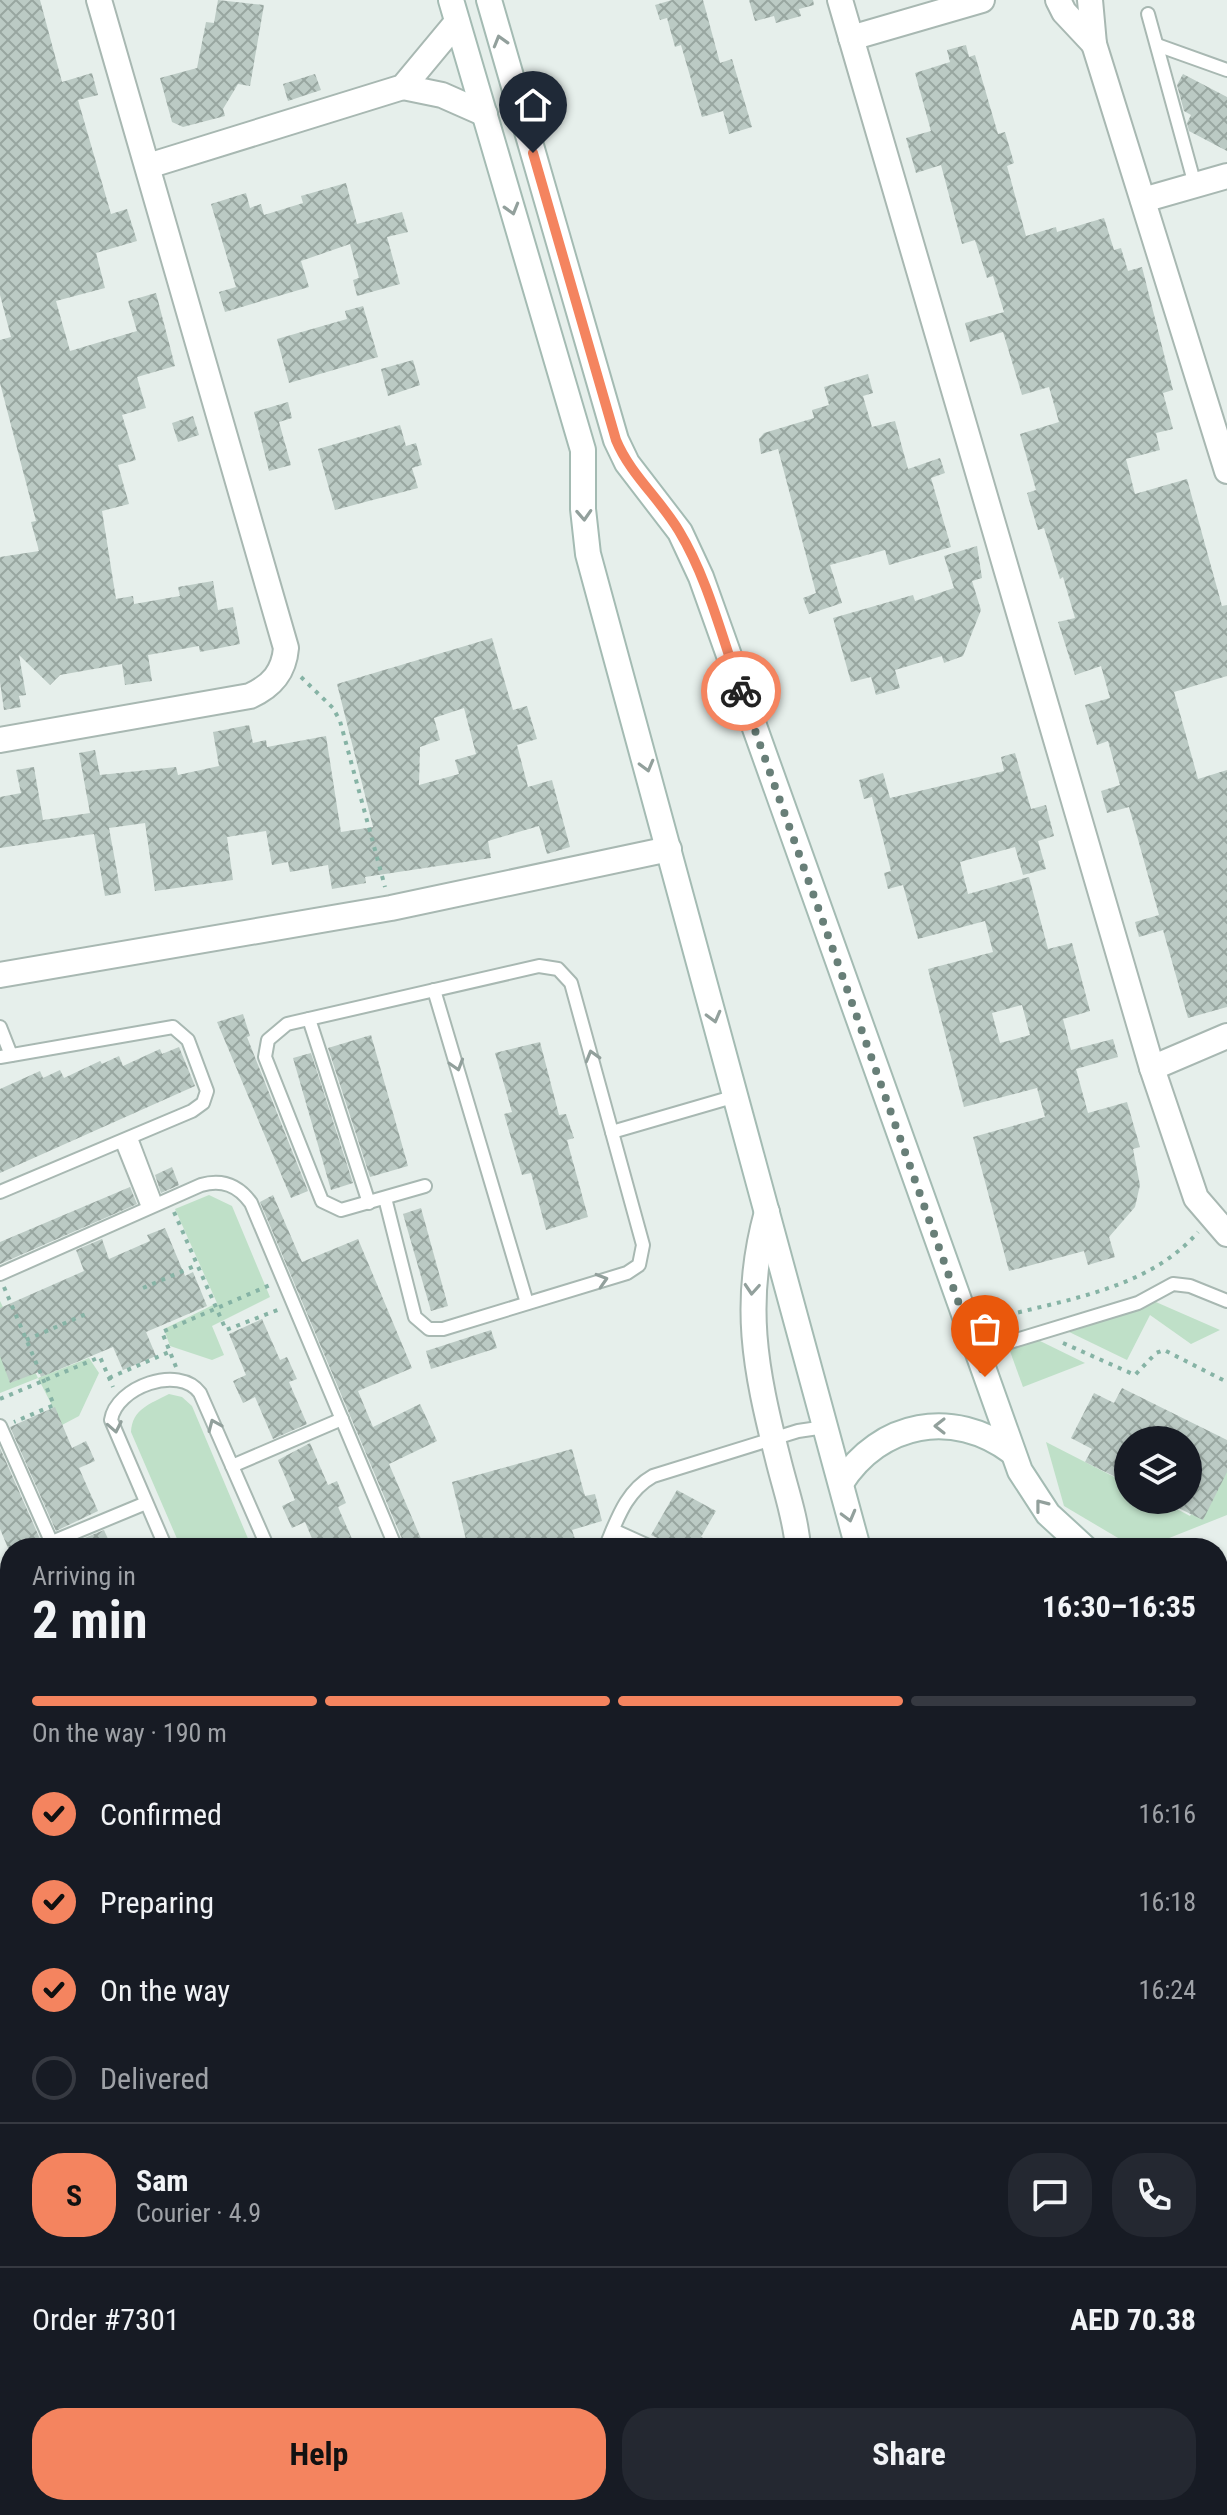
<!DOCTYPE html>
<meta charset="utf-8">
<style>
body{margin:0;font-family:"Roboto Condensed",sans-serif;background:#242831;color:#f1f3f6;height:100vh;display:flex;flex-direction:column;font-size:30px;white-space:nowrap}
*{box-sizing:border-box;margin:0}
p{font-size:26px;color:#9ea1a6}
.icon{flex:none;width:44px;height:44px;fill:none;stroke:currentColor;stroke-width:2;stroke-linecap:round;stroke-linejoin:round}
.map{position:relative;flex:1;overflow:hidden}
.details{position:absolute;left:0px;top:1538px;width:1228px;height:978px;display:flex;flex-direction:column;background:#171b24;border-radius:32px 32px 0 0;box-shadow:0 2px 6px #0004}
.details>*{flex:none}
.buttons{position:absolute;left:1114px;top:1426px;display:grid;gap:16px}
.buttons a{display:grid;place-items:center;width:88px;height:88px;border-radius:50%;background:#171b24;box-shadow:0 2px 6px #0004;font-size:40px}
.pin{position:absolute;display:grid;place-items:center;width:68px;height:68px;color:#fff;margin:-82px -34px;border-radius:50% 50% 50% 0;rotate:-45deg;box-shadow:0 0 8px #0007}
.pin .icon{rotate:45deg}
.courier{position:absolute;display:grid;place-items:center;width:80px;height:80px;margin:-40px;border:6px solid #f4845f;border-radius:50%;background:#fff;color:#222;box-shadow:0 2px 10px #0007}
.summary em{font-style:normal;font-weight:700}
.summary div{display:flex;flex-direction:column-reverse}
.summary{display:flex;align-items:center;justify-content:space-between;height:136px;padding:0 32px}
h1{font-size:52px;font-weight:700;line-height:60px}
.bar{display:grid;grid-template-columns:repeat(4,1fr);gap:12px 8px;align-content:center;height:96px;padding:0 32px}
.bar i{height:10px;border-radius:6px;background:#363941}
.bar .selected{background:#f4845f}
.bar p{grid-column:span 4}
.line{display:flex;align-items:center;gap:20px;padding:0 32px;border-top:2px solid #363941}
.line div{flex:1}
.round{display:grid;place-items:center;flex:none;width:84px;height:84px;border-radius:32px;background:#242831}
ol{padding:0 32px;list-style:none}
li{display:flex;align-items:center;gap:24px;height:88px}
li p{margin-inline-start:auto}
li .icon{padding:8px;border-radius:50%;background:#f4845f;color:#111;stroke-width:4}
li:last-child{color:#9ea1a6}
li i{width:44px;height:44px;border:4px solid #363941;border-radius:50%}
.cta{display:flex;gap:16px;margin-top:auto;padding:16px 32px}
.cta a{flex:1;height:92px;border-radius:32px;background:#f4845f;color:#111;font-size:32px;font-weight:700;line-height:92px;text-align:center}
.cta a+a{background:#242831;color:#f1f3f6}
.map>svg:first-child{display:block}
.grass{fill:#bfe0c8}
.building{fill:url(#building-cross-hatch);fill-rule:evenodd}
.lines{fill:none;stroke-linecap:round;stroke-linejoin:round}
.service-casing{stroke:#a8b8b2;stroke-width:16}
.minor-casing{stroke:#a8b8b2;stroke-width:28}
.tertiary-casing{stroke:#a8b8b2;stroke-width:28}
.secondary-casing{stroke:#a4bbb3;stroke-width:28}
.path{stroke:#86b3a5;stroke-width:4;stroke-dasharray:4 6;stroke-linecap:butt}
.service{stroke:#fff;stroke-width:12}
.minor{stroke:#fff;stroke-width:24}
.tertiary{stroke:#fff;stroke-width:24}
.secondary{stroke:#fff;stroke-width:24}
.oneway{stroke:#92a09c}
.done{stroke:#687f78;stroke-width:8;stroke-dasharray:0 14.4}
.route{stroke:#f4845f;stroke-width:10}
</style>
<div class="map">
<svg width="1227" height="2515" viewBox="0 0 1227 2515">
<defs>
<pattern id="building-cross-hatch" width="8" height="8" patternUnits="userSpaceOnUse" patternTransform="scale(2)"><rect width="8" height="8" fill="#bbcac4"/><path d="M0 0l8 8M0 8l8-8" fill="none" stroke="#98a6a0"/></pattern>
</defs>
<rect width="100%" height="100%" fill="#e6efeb"/>
<g class="grass">
<path d="M209,1195L232,1206L270,1297L212,1326L224,1355L212,1360L170,1346L164,1329L217,1303L175,1209Z"/>
<path d="M1149,1299L1220,1330L1191,1344L1150,1315L1127,1360L1063,1329Z"/>
<path d="M0,1301L38,1378L89,1358L99,1373L79,1416L62,1425L38,1378L0,1393Z"/>
<path d="M1036,1339L1085,1363L1023,1387L1007,1343Z"/>
<path d="M169,1394L182,1397L192,1406L252,1548H181L131,1432C132,1409 150,1404 169,1394Z"/>
<path d="M1046,1442L1128,1484V1500H1160L1190,1516L1227,1445V1515L1144,1548H1135L1064,1506Z"/>
<path d="M1227,1733V1780L1218,1791V1737Z"/>
</g>
<g class="building">
<path d="M0,0H40L62,82L92,73L98,95L78,100L111,214L127,209L137,241L96,253L105,288L56,301L70,351L137,331L128,301L156,293L175,366L137,377L146,408L122,415L136,460L118,465L129,504L102,511L116,599L133,596L134,604L180,596L178,587L213,581L218,610L233,607L240,644L200,652L199,646L148,655L152,681L125,685L122,664L60,675L50,685L19,655L26,695L19,696L21,707L4,710L0,682V557L39,551L31,522L36,521L0,383V340L11,337L0,295Z"/>
<path d="M218,0L264,5L250,86L238,84L223,109L225,116L183,127L172,122L160,78L197,68L206,22L214,23Z"/>
<path d="M672,0H703L720,63L732,59L752,127L729,134L723,111L702,117L681,45L675,47L667,18L660,20L655,5Z"/>
<path d="M749,0H813L814,5L799,9L801,16L776,23L774,16L755,21Z"/>
<path d="M966,45L969,57L975,55L998,134L1005,132L1014,163L1007,166L1026,236L1056,227L1057,232L1104,218L1114,250L1121,248L1128,271L1142,267L1173,390L1163,393L1173,429L1156,433L1160,450L1126,459L1135,494L1187,479L1222,606L1227,605V676L1174,692L1198,779L1227,770V1007L1188,1018L1163,930L1139,937L1135,922L1159,915L1129,807L1107,813L1101,791L1120,785L1108,741L1097,745L1085,705L1110,698L1101,666L1075,675L1058,622L1075,618L1063,577L1060,579L1044,528L1038,530L1027,493L1036,490L1020,434L1059,422L1049,387L1022,395L1003,332L970,342L965,323L1004,312L993,276L987,278L975,240L962,244L941,165L916,173L906,138L931,131L915,73L950,62L947,50Z"/>
<path d="M315,74L321,90L288,101L283,84Z"/>
<path d="M1183,74L1227,97V151L1189,131L1187,123L1191,115L1184,111L1177,85Z"/>
<path d="M346,183L357,224L402,212L408,232L387,237L400,284L357,296L353,280L359,278L350,244L301,261L309,287L225,312L219,292L236,287L211,204L246,193L250,208L261,204L264,215L303,203L301,196Z"/>
<path d="M363,306L378,357L289,383L277,339L347,319L345,311Z"/>
<path d="M413,360L420,385L388,396L381,369Z"/>
<path d="M868,374L873,393L863,396L872,427L895,421L908,469L940,458L945,473L931,478L951,547L889,565L885,550L830,565L842,603L809,614L803,598L816,593L778,449L761,454L759,439L764,433L814,418L812,410L829,405L824,387Z"/>
<path d="M288,402L292,418L279,422L291,465L269,471L254,412Z"/>
<path d="M193,416L199,435L178,442L172,423Z"/>
<path d="M400,425L406,446L416,443L422,465L412,468L418,488L335,510L318,449Z"/>
<path d="M977,546L982,578L972,581L981,610L963,656L944,663L942,656L895,670L900,688L876,695L871,677L851,682L833,618L913,595L915,601L954,588L944,556Z"/>
<path d="M492,638L513,710L527,706L537,739L517,745L528,787L552,780L570,847L547,854L539,826L488,841L491,858L365,877L366,883L332,889L328,865L290,872L288,862L272,865L266,831L227,837L233,880L155,891L145,823L109,828L121,893L105,896L94,834L0,848V797L21,793L16,770L34,767L43,820L90,813L79,753L95,750L100,775L176,767L178,775L219,766L213,732L249,725L253,743L266,740L267,747L326,736L341,832L373,827L337,684ZM464,708L476,754L455,760L459,774L419,785L420,747L440,740L434,718Z"/>
<path d="M1015,753L1031,809L1046,805L1054,836L1038,841L1046,869L1023,875L1015,847L960,862L968,894L1029,877L1048,949L1072,943L1090,1011L1063,1019L1071,1050L1113,1039L1118,1057L1076,1069L1088,1113L1127,1102L1140,1147L1133,1149L1140,1185L1135,1207L1109,1237L1115,1257L1088,1265L1084,1251L1009,1271L973,1137L1045,1117L1037,1088L964,1107L928,969L993,952L985,921L918,939L903,885L888,889L884,873L891,871L872,797L864,799L859,780L883,773L890,798L1004,771L1001,757ZM1022,1005L1030,1035L1000,1043L992,1013Z"/>
<path d="M243,1014L250,1036L247,1037L308,1191L291,1198L217,1022Z"/>
<path d="M371,1035L408,1166L370,1177L328,1048Z"/>
<path d="M540,1042L559,1115L566,1114L574,1138L567,1140L588,1217L546,1230L531,1173L522,1175L504,1114L512,1112L495,1053Z"/>
<path d="M179,1047L195,1086L0,1173V1089L40,1071L43,1078L60,1070L64,1078L100,1061L102,1064L119,1056L123,1066L160,1049L162,1054Z"/>
<path d="M311,1053L353,1183L331,1190L293,1058Z"/>
<path d="M172,1167L179,1185L161,1193L155,1175Z"/>
<path d="M130,1187L137,1204L0,1264V1242Z"/>
<path d="M273,1195L302,1262L358,1239L412,1368L358,1391L373,1427L420,1404L437,1441L389,1464L425,1548H406L397,1527L260,1202Z"/>
<path d="M421,1208L448,1306L431,1311L403,1214Z"/>
<path d="M165,1228L185,1276L193,1272L207,1306L146,1332L156,1356L123,1370L113,1347L41,1377L39,1372L10,1383L0,1356V1308L84,1271L76,1250L102,1239L109,1259L150,1241L147,1235Z"/>
<path d="M262,1319L280,1360L287,1357L297,1379L289,1382L307,1424L273,1439L255,1397L243,1403L233,1381L246,1375L229,1334Z"/>
<path d="M491,1330L497,1348L431,1369L426,1351Z"/>
<path d="M1122,1388L1227,1440V1472L1203,1520L1162,1500H1188V1440H1128V1483L1085,1462L1092,1449L1071,1438L1094,1393L1114,1403Z"/>
<path d="M55,1407L72,1448L86,1441L95,1461L79,1468L98,1511L56,1531L10,1427Z"/>
<path d="M310,1443L328,1485L337,1481L346,1503L338,1507L356,1548H316L305,1522L292,1528L282,1506L295,1500L278,1460Z"/>
<path d="M0,1448L44,1548H8L0,1529Z"/>
<path d="M572,1449L585,1496L595,1494L602,1521L572,1530L577,1545L567,1548H468L452,1482Z"/>
<path d="M677,1490L716,1511L701,1537L725,1548H679L651,1535Z"/>
<path d="M104,1530L112,1548H63V1547Z"/>
</g>
<g class="lines">
<defs>
<g id="service">
<path d="M1148,14L1195,185"/>
<path d="M1157,45L1227,70"/>
<path d="M434,990L527,1303"/>
<path d="M309,1019L369,1203"/>
<path d="M0,1027L11,1055"/>
<path d="M0,1057L173,1027L188,1040L207,1091L203,1103L192,1111L0,1192"/>
<path d="M612,1132L736,1096"/>
<path d="M131,1138L156,1204"/>
<path d="M122,1142L148,1207"/>
<path d="M385,1198L415,1317L429,1329H443L627,1273L639,1265L643,1245L571,983L558,969L539,966L287,1024L268,1040L265,1057L322,1201L341,1210L425,1186"/>
<path d="M0,1274L201,1185C222,1179 238,1185 251,1203L396,1548"/>
<path d="M977,1352L1138,1303L1173,1284L1190,1286L1227,1301"/>
<path d="M0,1426L54,1548"/>
<path d="M232,1466L342,1419"/>
<path d="M613,1530L653,1548"/>
<path d="M52,1542L146,1503"/>
<path d="M166,1548L111,1420C116,1387 179,1364 200,1393L268,1548"/>
<path d="M605,1548C617,1520 625,1492 653,1476L798,1431L825,1427"/>
<path d="M0,1594L10,1615"/>
<path d="M0,1643L10,1638"/>
<path d="M1218,1880L1227,1861"/>
<path d="M0,1941L10,1937"/>
<path d="M0,1970L10,1966"/>
<path d="M1218,2163L1227,2194"/>
<path d="M0,2415L10,2439"/>
</g>
<g id="minor">
<path d="M840,0L1152,1068L1196,1198L1227,1234"/>
<path d="M1058,0L1064,12L1094,44"/>
<path d="M1090,0L1094,44L1227,471"/>
<path d="M851,38L982,0"/>
<path d="M403,87L442,95L485,114"/>
<path d="M148,166L403,87L457,22"/>
<path d="M1143,200L1227,176"/>
<path d="M0,740L250,696C272,686 284,672 286,648L99,0"/>
<path d="M1152,1068L1227,1036"/>
<path d="M0,2356L10,2351"/>
<path d="M640,2506L642,2515"/>
<path d="M852,2506L855,2515"/>
<path d="M210,2515L231,2506"/>
</g>
<g id="tertiary">
<path d="M0,975L391,908L669,849"/>
<path d="M767,1212C742,1303 755,1369 778,1459C785,1488 796,1518 798,1548"/>
<path d="M0,2092L10,2088"/>
<path d="M0,2280L10,2276"/>
</g>
<g id="secondary">
<path d="M451,0L583,450V509L588,554L858,1548"/>
<path d="M489,0L616,440L627,463L680,532L701,577L1020,1471L1048,1514L1085,1548"/>
<path d="M841,1483C880,1422 953,1408 1012,1452"/>
<path d="M1218,1584H1227"/>
<path d="M1218,1807L1227,1796"/>
<path d="M0,2123L10,2119"/>
<path d="M0,2262L10,2258"/>
<path d="M1218,2262L1227,2298"/>
<path d="M1151,2506L1154,2515"/>
</g>
</defs>
<use href="#service" class="service-casing"/>
<use href="#minor" class="minor-casing"/>
<use href="#tertiary" class="tertiary-casing"/>
<use href="#secondary" class="secondary-casing"/>
<g class="path">
<path d="M301,677L333,708L340,721L385,887"/>
<path d="M174,1212L226,1330L280,1309"/>
<path d="M4,1287L54,1405L14,1422"/>
<path d="M143,1288L197,1265"/>
<path d="M989,1320C1060,1300 1147,1291 1198,1232"/>
<path d="M26,1340L86,1314"/>
<path d="M1063,1343L1135,1375L1156,1353L1164,1350L1227,1382"/>
<path d="M176,1367L162,1332L270,1285"/>
<path d="M109,1378L169,1352"/>
<path d="M0,1399L100,1357L113,1387"/>
</g>
<use href="#service" class="service"/>
<use href="#minor" class="minor"/>
<use href="#tertiary" class="tertiary"/>
<use href="#secondary" class="secondary"/>
</g>
<defs><path id="oneway-chevron" d="M-2-3.5L2.5 0L-2 3.5" fill="none" stroke-width="1.6" stroke-linecap="round" stroke-linejoin="round" transform="scale(2)"/></defs>
<g class="oneway">
<use href="#oneway-chevron" transform="translate(500 41) rotate(-106)"/>
<use href="#oneway-chevron" transform="translate(512 209) rotate(74)"/>
<use href="#oneway-chevron" transform="translate(584 515) rotate(87)"/>
<use href="#oneway-chevron" transform="translate(647 766) rotate(75)"/>
<use href="#oneway-chevron" transform="translate(714 1017) rotate(75)"/>
<use href="#oneway-chevron" transform="translate(592 1056) rotate(-106)"/>
<use href="#oneway-chevron" transform="translate(457 1065) rotate(73)"/>
<use href="#oneway-chevron" transform="translate(602 1280) rotate(-17)"/>
<use href="#oneway-chevron" transform="translate(752 1289) rotate(94)"/>
<use href="#oneway-chevron" transform="translate(214 1425) rotate(-113)"/>
<use href="#oneway-chevron" transform="translate(940 1426) rotate(-180)"/>
<use href="#oneway-chevron" transform="translate(115 1427) rotate(79)"/>
<use href="#oneway-chevron" transform="translate(1041 1505) rotate(-128)"/>
<use href="#oneway-chevron" transform="translate(849 1516) rotate(75)"/>
</g>
<g class="lines">
<path class="done" d="M741,691L985,1377"/>
<path class="route" d="M533,153L616,440C630,474 660,499 679,531C708,579 722,638 741,691"/>
</g>
</svg>
<div class="buttons">
<a><svg class="icon" aria-label="layers" viewBox="0 0 24 24"><path d="M12 4l9 5-9 5-9-5zM3 14l9 5 9-5"/></svg></a>
</div>
<div class="pin" style="left:985px;top:1377px;background:#ea580c"><svg class="icon" aria-label="bag" viewBox="0 0 24 24"><path d="M5 8h14l-1 12H6zM9 8a3 3 0 0 1 6 0"/></svg></div>
<div class="pin" style="left:533px;top:153px;background:#1f2937"><svg class="icon" aria-label="home" viewBox="0 0 24 24"><path d="M3 11l9-7 9 7M6 9v11h12V9"/></svg></div>
<div class="courier" style="left:741px;top:691px"><svg class="icon" aria-label="bike" viewBox="0 0 24 24"><circle cx="6" cy="16" r="4"/><circle cx="18" cy="16" r="4"/><path d="M6 16l4-8h5l3 8M10 8l3 8H6M13 5h3"/></svg></div>
<section class="details">
<div class="summary"><div><h1>2 min</h1><p>Arriving in</p></div><em>16:30–16:35</em></div>
<div class="bar"><i class="selected"></i><i class="selected"></i><i class="selected"></i><i></i><p>On the way · 190 m</p></div>
<ol>
<li><svg class="icon" aria-label="check" viewBox="0 0 24 24"><path d="M5 12l5 5 9-10"/></svg>Confirmed<p>16:16</p></li>
<li><svg class="icon" aria-label="check" viewBox="0 0 24 24"><path d="M5 12l5 5 9-10"/></svg>Preparing<p>16:18</p></li>
<li><svg class="icon" aria-label="check" viewBox="0 0 24 24"><path d="M5 12l5 5 9-10"/></svg>On the way<p>16:24</p></li>
<li><i></i>Delivered</li>
</ol>
<div class="line" style="height:144px"><b class="round" style="background:#f4845f;color:#111">S</b><div><b>Sam</b><p>Courier · 4.9</p></div><a class="round"><svg class="icon" aria-label="chat" viewBox="0 0 24 24"><path d="M4 5h16v11H9l-5 4z"/></svg></a><a class="round"><svg class="icon" aria-label="phone" viewBox="0 0 24 24"><path d="M5 4h4l2 5-3 2q2 4 5 5l2-3 5 2v4C11 20 4 13 5 4z"/></svg></a></div>
<div class="line" style="height:104px"><div>Order #7301</div><b>AED 70.38</b></div>
<div class="cta"><a>Help</a><a>Share</a></div>
</section>
</div>
